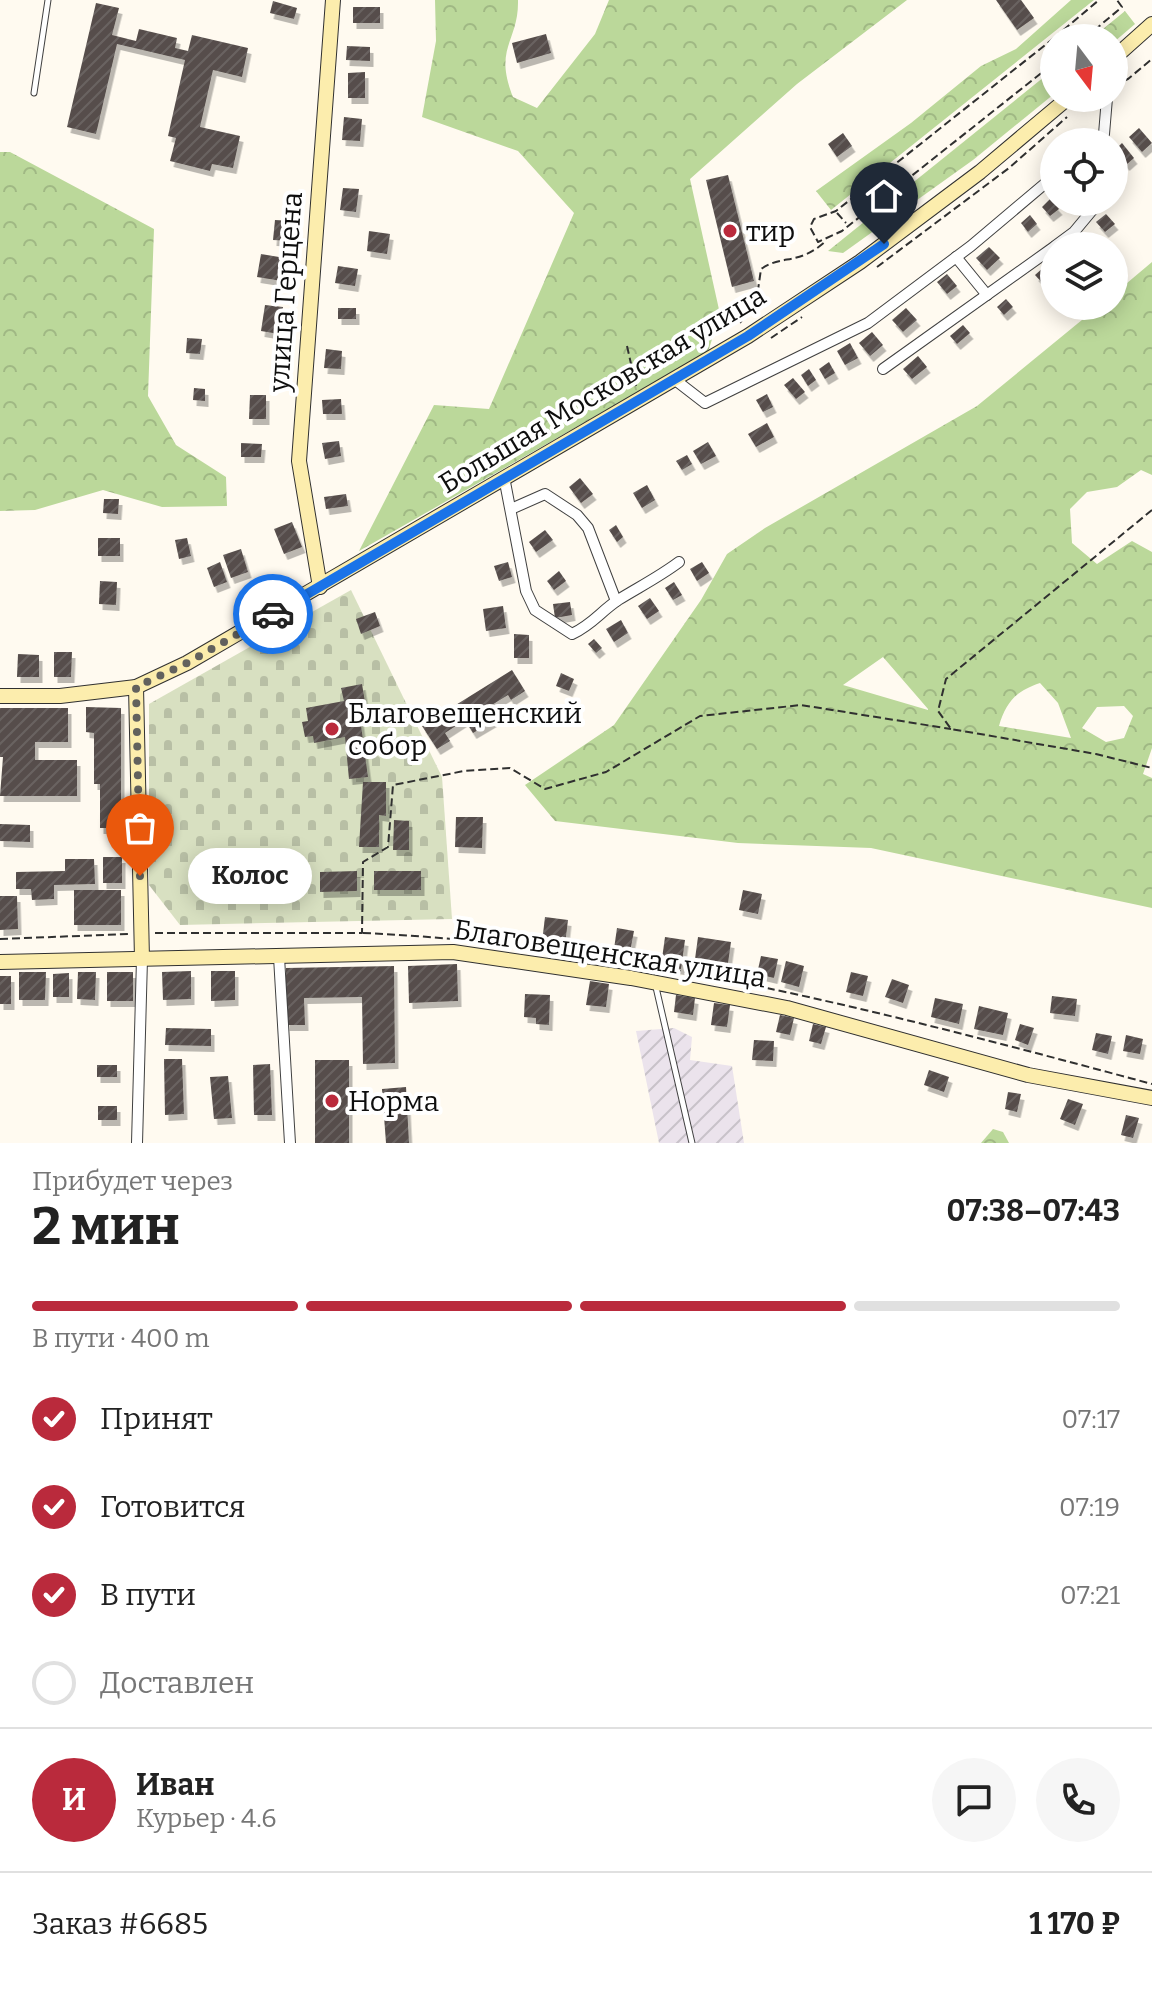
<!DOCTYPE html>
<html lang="ru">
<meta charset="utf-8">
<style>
body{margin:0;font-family:Bitter,serif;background:#f6f6f6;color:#222;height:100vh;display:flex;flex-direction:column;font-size:30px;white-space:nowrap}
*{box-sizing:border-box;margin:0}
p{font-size:26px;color:#767676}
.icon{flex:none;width:44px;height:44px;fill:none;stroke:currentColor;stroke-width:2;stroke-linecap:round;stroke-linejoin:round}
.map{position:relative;height:1143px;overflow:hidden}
.side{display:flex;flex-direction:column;background:#fff;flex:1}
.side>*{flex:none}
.needle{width:52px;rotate:164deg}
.buttons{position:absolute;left:1040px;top:24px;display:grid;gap:16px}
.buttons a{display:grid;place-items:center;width:88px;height:88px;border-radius:50%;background:#fff;box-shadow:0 4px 20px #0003;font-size:40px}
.pin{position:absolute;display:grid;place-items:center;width:68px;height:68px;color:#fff;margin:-82px -34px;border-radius:50% 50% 50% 0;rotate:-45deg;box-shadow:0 0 8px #0007}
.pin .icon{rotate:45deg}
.courier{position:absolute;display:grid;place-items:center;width:80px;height:80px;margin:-40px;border:6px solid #1a73e8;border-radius:50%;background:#fff;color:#222;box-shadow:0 2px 10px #0007}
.bubble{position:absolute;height:56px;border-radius:28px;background:#fff;box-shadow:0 4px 20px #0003;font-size:26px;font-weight:700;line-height:56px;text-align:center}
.headline em{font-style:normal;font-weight:700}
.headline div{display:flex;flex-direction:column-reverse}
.headline{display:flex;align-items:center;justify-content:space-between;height:136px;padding:0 32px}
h1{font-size:52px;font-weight:700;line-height:60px}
.bar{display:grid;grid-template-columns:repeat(4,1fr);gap:12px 8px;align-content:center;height:96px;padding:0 32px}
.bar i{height:10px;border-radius:6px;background:#e0e0e0}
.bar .on{background:#ba2a3c}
.bar p{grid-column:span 4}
.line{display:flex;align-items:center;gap:20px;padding:0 32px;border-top:2px solid #e0e0e0}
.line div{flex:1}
.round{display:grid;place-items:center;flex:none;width:84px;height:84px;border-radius:42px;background:#f6f6f6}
ol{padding:0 32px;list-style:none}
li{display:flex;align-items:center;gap:24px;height:88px}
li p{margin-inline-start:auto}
li .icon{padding:8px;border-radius:50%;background:#ba2a3c;color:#fff;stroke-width:4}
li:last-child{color:#767676}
li i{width:44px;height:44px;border:4px solid #e0e0e0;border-radius:50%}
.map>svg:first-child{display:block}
.industrial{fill:url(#industrial-furrows)}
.forest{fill:url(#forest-crowns);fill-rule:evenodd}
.cemetery{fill:url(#cemetery-stones)}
.building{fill:url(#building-hatch);filter:url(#shadow)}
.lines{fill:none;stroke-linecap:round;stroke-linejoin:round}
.lane-casing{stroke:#414141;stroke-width:7}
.street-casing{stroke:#414141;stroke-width:12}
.secondary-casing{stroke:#303030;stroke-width:16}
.path{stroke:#303030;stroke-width:2;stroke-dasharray:8 4;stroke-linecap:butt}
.lane{stroke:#fff;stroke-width:5}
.street{stroke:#fff;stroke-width:10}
.secondary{stroke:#fcedad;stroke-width:14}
.done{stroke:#62615d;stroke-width:8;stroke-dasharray:0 14.4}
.route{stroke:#1a73e8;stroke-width:10}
.poi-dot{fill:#ba2a3c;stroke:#fff;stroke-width:3}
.labels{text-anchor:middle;stroke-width:8;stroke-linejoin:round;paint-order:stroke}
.poi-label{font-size:28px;fill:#0e0e0e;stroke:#fff;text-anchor:start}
.street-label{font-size:28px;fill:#0e0e0e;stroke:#fff}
</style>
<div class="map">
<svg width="1152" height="1143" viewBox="0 0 1152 1143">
<defs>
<pattern id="industrial-furrows" width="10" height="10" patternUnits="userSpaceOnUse" patternTransform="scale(2)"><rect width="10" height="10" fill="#ebe3ec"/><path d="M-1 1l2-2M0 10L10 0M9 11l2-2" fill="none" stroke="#c8c2c9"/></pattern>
<pattern id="forest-crowns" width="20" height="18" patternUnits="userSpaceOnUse" patternTransform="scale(2)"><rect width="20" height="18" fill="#bbd89a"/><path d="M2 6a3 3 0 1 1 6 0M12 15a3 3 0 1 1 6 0" fill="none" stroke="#a0b884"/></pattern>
<pattern id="cemetery-stones" width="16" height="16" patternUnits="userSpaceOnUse" patternTransform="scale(2)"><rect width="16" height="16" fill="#d8e0c1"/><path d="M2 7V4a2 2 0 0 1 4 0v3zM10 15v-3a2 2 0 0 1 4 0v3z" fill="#b8bfa5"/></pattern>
<pattern id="building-hatch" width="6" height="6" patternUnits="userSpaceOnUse" patternTransform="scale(2)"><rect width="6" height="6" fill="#564e4b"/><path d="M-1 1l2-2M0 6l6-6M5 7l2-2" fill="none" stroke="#696361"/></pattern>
<filter id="shadow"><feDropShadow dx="3.5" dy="6" stdDeviation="0" flood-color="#0004"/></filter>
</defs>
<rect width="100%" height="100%" fill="#fffaf0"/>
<path class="industrial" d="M674,1028L692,1037L690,1060L732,1066L744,1143H659L636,1031Z"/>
<g class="forest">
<path d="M435,0H518C519,42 493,47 513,97L537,108L595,34L609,0H907L797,84L690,179L720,314L708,352L359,551L434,405L489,409L574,213L518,151L422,117L436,41Z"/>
<path d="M1071,0H1094L831,210L816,191L911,123L981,66L1016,49Z"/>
<path d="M1125,11L1135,24L1114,42V38H1092Z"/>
<path d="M1054,69V94L973,160L843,253L828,251Z"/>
<path d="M0,152H10L154,229L148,396L176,445L226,477L227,506L162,507L103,490L35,510L0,511Z"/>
<path d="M1152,262V475L1141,470L1117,487L1087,492L1070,509L1072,543L1097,564L1132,541L1152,552V748L1143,774L1152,778V908L871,848L738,843L555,821L525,785L614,725L701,600L727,554L765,528L977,406L1099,306H1114V294ZM883,657L928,709V710L843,685ZM1040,683L1058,703L1071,738L999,726C1006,702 1016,691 1040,683ZM1124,706L1133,716L1124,738L1106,742L1082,728L1097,707Z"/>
<path d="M993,1129L1003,1132L1009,1143H981Z"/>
</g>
<path class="cemetery" d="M351,590L442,777L452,919L180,925L149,885V704Z"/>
<g class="building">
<path d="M996,0H1021L1034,18L1017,30Z"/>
<path d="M273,1L297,8L294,19L270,13Z"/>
<path d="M96,3L119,8L112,35L136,41L139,29L177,38L175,48L188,51L192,35L248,48L242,77L213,70L200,127L240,136L233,168L212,164L210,171L170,161L176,138L168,136L185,60L117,44L96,134L67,127Z"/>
<rect x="353" y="7" width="27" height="16"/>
<path d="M546,34L551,53L517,63L512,43Z"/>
<path d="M347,46L370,47V61L346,60Z"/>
<path d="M365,72V98H348V73Z"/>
<path d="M344,117L362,119L360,141L342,140Z"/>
<path d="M1139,128L1152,143L1142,152L1129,137Z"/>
<path d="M843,133L852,146L837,157L828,144Z"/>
<path d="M1122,143L1134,158L1126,165L1114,151Z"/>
<path d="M728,175L754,281L732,287L706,180Z"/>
<path d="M343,188L359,189L356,212L340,210Z"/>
<path d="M1050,199L1059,209L1050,216L1042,207Z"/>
<path d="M1106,214L1115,224L1105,232L1096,222Z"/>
<path d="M1030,215L1037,224L1028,232L1021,223Z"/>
<path d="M275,220L293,221L291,241L273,240Z"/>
<path d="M369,231L390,234L387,254L367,251Z"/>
<path d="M1093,236L1102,246H1081Z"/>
<path d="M989,247L1000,258L987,270L976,258Z"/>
<path d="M261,254L285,258L282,281L257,277Z"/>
<path d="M338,266L358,269L355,286L335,283Z"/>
<path d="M1044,267L1053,277L1044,285L1035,275Z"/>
<path d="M947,274L957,286L947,294L937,282Z"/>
<path d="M1006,299L1013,307L1004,315L997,307Z"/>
<path d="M265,305L283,307L279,334L261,331Z"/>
<rect x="338" y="308" width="18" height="11"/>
<path d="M906,308L917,320L903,332L892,320Z"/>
<path d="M963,325L970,333L957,344L950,336Z"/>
<path d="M872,332L883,345L870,356L859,343Z"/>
<path d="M187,338L202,339L200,354L186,353Z"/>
<path d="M850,343L858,358L845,365L837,351Z"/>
<path d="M326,349L342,351L341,369L324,368Z"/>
<path d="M918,356L927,367L912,379L903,369Z"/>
<path d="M829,362L835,373L825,379L819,369Z"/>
<path d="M809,369L816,380L808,386L801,375Z"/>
<path d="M793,378L805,392L796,399L784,385Z"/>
<path d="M194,388L205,389V401L193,400Z"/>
<path d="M767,394L773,407L763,412L756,400Z"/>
<path d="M250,395H266V419H249Z"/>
<path d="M341,399L342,414H323L322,400Z"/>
<path d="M767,423L774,437L756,447L748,434Z"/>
<path d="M339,441L341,456L325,459L322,443Z"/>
<path d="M708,442L716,456L701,464L693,451Z"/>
<path d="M241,443L262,444L261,457H241Z"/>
<path d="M687,455L692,464L682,470L676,461Z"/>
<path d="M580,478L593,494L581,503L569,487Z"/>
<path d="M647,485L655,500L642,508L633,493Z"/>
<path d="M346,494L348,506L326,509L324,497Z"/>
<path d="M104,499H119L118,514L103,513Z"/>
<path d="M292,522L302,547L284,554L274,529Z"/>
<path d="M616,525L623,537L617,542L609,530Z"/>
<path d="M545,530L553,540L536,552L529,542Z"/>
<rect x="98" y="538" width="22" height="18"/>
<path d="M187,538L191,556L179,559L175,540Z"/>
<path d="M241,549L248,572L231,578L223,555Z"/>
<path d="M220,562L227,582L214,587L207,568Z"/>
<path d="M508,562L512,577L499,581L494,566Z"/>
<path d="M702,562L709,573L697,581L690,569Z"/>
<path d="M559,571L566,581L554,590L547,581Z"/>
<path d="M100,581L117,582L116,605L99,604Z"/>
<path d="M674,582L682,595L673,600L665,588Z"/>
<path d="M650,598L659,611L647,619L638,606Z"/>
<path d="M570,602L572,615L555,618L553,604Z"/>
<path d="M503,606L506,628L486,631L483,609Z"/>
<path d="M375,612L380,626L361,634L356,619Z"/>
<path d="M621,620L628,633L614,642L606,629Z"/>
<path d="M514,634L529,635V658H514Z"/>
<path d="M594,639L602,648L596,653L588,644Z"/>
<path d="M54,652H72L71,677H54Z"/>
<path d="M18,654L39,655V677H17Z"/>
<path d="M512,670L525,691L511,700L508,695L487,708L495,720L473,733L465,720L445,733L450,741L437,749L422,726Z"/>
<path d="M561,673L574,679L569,691L556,686Z"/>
<path d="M362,684L366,708L359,710L368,777L349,779L345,737L314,743L313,736L305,737L302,722L308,721L306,708L344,701L341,688Z"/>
<path d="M86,707L121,708V828H100V784H94V733L86,732Z"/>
<path d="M0,708H68V742H35V760H77V796H0L3,757H0Z"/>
<path d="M363,782H386V816L379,815V847H359Z"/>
<path d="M456,817H483L482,848L455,847Z"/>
<path d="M394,820L409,821V850H393Z"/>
<path d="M0,824L30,825V842L0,841Z"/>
<rect x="103" y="857" width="19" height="26"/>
<path d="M65,859H94L95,884L54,885V899L32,900L31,889H16V872L65,871Z"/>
<path d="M357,871V891L320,892V872Z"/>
<rect x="374" y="871" width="47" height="19"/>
<rect x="74" y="890" width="47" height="35"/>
<path d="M743,890L762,894L758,914L739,910Z"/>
<path d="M0,896H17L18,929L0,930Z"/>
<path d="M545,917L568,920L565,945L542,942Z"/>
<path d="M617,928L634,931L630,952L614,949Z"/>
<path d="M665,937L685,940L681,969L661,966Z"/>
<path d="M698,937L731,942L728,963L695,959Z"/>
<path d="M761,956L778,959L774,978L757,974Z"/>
<path d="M786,961L804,966L799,987L781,982Z"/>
<path d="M457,964L458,1001L409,1003L408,966Z"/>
<path d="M394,966L395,1063L363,1064L362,997L304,998L305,1025H286V968Z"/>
<path d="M191,971V999L163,1000L162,972Z"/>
<path d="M211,971H235V1000L211,1001Z"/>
<path d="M19,972H46L45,1000H19Z"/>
<path d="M78,972H96L95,1000L77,999Z"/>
<rect x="107" y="972" width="26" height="29"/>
<path d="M851,972L868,976L863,996L846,992Z"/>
<path d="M69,973V997H53V974Z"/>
<rect x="0" y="976" width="11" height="28"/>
<path d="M892,979L909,985L903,1003L885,997Z"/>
<path d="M590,981L609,984L606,1007L586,1005Z"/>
<path d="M525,994L550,995L549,1025L536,1024V1018L524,1017Z"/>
<path d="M676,995L695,998L693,1015L674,1012Z"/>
<path d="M1052,996L1077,999L1075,1016L1050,1013Z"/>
<path d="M935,998L963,1004L959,1024L931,1017Z"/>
<path d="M714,1003L730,1005L727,1027L711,1025Z"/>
<path d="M979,1006L1008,1013L1003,1035L974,1029Z"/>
<path d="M780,1015L794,1018L790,1035L776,1032Z"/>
<path d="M813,1024L826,1027L821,1044L809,1041Z"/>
<path d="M1020,1024L1034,1028L1028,1045L1015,1040Z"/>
<path d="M166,1028L211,1029V1046L165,1045Z"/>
<path d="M1096,1033L1112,1036L1108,1054L1092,1050Z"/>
<path d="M1126,1035L1143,1039L1140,1054L1123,1051Z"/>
<path d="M754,1040L774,1041L773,1061L752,1060Z"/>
<path d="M164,1059H182L184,1114L165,1115Z"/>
<rect x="315" y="1060" width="34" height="83"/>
<path d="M270,1064L272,1115H254L253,1065Z"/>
<rect x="97" y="1065" width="20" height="12"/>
<path d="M929,1070L949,1077L944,1092L924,1085Z"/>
<path d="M228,1076L232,1118L214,1119L210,1077Z"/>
<path d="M406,1087L409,1143H386L382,1089Z"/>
<path d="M1008,1092L1021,1094L1017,1112L1005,1109Z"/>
<path d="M1068,1099L1083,1104L1075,1125L1060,1119Z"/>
<rect x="98" y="1106" width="19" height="14"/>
<path d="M1126,1115L1139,1118L1133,1138L1121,1135Z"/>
</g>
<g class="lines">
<defs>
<g id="lane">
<path d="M34,93L48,0"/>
<path d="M655,983L692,1143"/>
</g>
<g id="street">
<path d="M1094,142L1104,134L1107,98"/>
<path d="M1114,159V181"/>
<path d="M1055,246L1074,232L1099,202"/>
<path d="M956,257L987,295"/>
<path d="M883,369L1054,247"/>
<path d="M674,379L705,403L868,323L971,246L1054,176"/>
<path d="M504,477L526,591L535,610L572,634C593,624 600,612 618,600C639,587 659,577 679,562"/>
<path d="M511,509L545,494L577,515L588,528L616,601"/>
<path d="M279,957L290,1143"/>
<path d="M137,1143L142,959"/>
</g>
<g id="secondary">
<path d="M1114,58L1152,24"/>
<path d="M320,587L299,461L333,0"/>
<path d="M136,687L142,959"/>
<path d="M0,696H60L136,687L187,663L748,336L860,262L980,172L1068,98"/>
<path d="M0,962L453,952L631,978L787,1008L1028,1075L1152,1098"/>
</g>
</defs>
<use href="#lane" class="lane-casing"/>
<use href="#street" class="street-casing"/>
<use href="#secondary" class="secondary-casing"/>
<g class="path">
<path d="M1054,38L836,211L814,219L810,227L818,242L842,231L1054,63"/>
<path d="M1054,38L1099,0"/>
<path d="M1085,38L1122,7L1117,0"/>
<path d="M1114,85L1128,79L1152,59"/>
<path d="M1078,108L1089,98"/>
<path d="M837,213L846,223"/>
<path d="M877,267L1009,168L1067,117"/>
<path d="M740,323L757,297L761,269C783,254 798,266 826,241"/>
<path d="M771,338L802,317"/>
<path d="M627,346L636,386"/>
<path d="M1152,510L946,679L938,711L951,729L1096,754L1152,768"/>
<path d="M155,933H362L363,862L388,847L393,785L464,771L510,768L545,789L606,772L700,716L801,705L951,729"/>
<path d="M363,933C632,945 892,1014 1152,1084"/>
<path d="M0,939L129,934"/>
</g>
<use href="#lane" class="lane"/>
<use href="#street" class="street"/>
<use href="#secondary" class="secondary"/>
</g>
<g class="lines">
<path class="done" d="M140,876L136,687L187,663L273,614"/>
<path class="route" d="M273,614L748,336L884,244"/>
</g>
<g class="poi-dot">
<circle cx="730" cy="231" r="8"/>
<circle cx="332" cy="729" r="8"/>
<circle cx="332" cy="1101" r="8"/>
</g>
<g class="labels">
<g class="poi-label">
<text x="746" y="241">тир</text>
<text x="348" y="723">Благовещенский<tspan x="348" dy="32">собор</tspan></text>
<text x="348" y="1111">Норма</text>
</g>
<g class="street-label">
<text transform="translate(285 292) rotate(-86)" y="10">улица Герцена</text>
<text transform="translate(602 389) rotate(-31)" y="10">Большая Московская улица</text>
<text transform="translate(610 953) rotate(9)" y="10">Благовещенская улица</text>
</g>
</g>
</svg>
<div class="buttons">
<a><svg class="needle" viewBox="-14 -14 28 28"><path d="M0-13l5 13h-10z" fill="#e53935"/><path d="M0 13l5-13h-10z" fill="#767676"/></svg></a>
<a><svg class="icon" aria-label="locate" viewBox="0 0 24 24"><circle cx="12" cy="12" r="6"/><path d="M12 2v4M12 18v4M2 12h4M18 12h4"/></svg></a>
<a><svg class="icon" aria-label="layers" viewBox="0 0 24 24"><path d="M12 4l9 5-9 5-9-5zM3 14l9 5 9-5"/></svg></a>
</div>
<div class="pin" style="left:140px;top:876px;background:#ea580c"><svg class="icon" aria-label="bag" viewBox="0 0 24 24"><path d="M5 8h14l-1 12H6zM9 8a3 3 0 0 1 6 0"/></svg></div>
<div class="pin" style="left:884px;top:244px;background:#1f2937"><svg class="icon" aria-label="home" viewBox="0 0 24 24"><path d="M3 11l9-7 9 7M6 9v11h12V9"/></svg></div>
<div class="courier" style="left:273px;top:614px"><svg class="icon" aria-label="car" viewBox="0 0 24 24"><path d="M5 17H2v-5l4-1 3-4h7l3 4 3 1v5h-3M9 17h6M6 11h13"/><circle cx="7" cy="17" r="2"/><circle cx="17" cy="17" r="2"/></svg></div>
<div class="bubble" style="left:188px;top:848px;width:124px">Колос</div>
</div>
<section class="side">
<div class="headline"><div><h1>2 мин</h1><p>Прибудет через</p></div><em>07:38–07:43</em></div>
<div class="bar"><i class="on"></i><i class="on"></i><i class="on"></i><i></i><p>В пути · 400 m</p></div>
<ol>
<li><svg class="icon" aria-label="check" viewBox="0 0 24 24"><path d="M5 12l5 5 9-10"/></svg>Принят<p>07:17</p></li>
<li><svg class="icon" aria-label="check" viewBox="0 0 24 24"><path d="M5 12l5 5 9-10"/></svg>Готовится<p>07:19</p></li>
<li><svg class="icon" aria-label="check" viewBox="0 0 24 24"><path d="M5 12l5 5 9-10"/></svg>В пути<p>07:21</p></li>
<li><i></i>Доставлен</li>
</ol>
<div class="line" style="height:144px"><b class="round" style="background:#ba2a3c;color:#fff">И</b><div><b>Иван</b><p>Курьер · 4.6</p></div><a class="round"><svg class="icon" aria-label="chat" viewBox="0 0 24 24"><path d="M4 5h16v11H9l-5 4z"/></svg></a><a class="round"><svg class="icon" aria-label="phone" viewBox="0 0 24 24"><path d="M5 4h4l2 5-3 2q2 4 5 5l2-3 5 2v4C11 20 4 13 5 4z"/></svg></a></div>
<div class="line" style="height:104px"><div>Заказ #6685</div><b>1 170 ₽</b></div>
</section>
